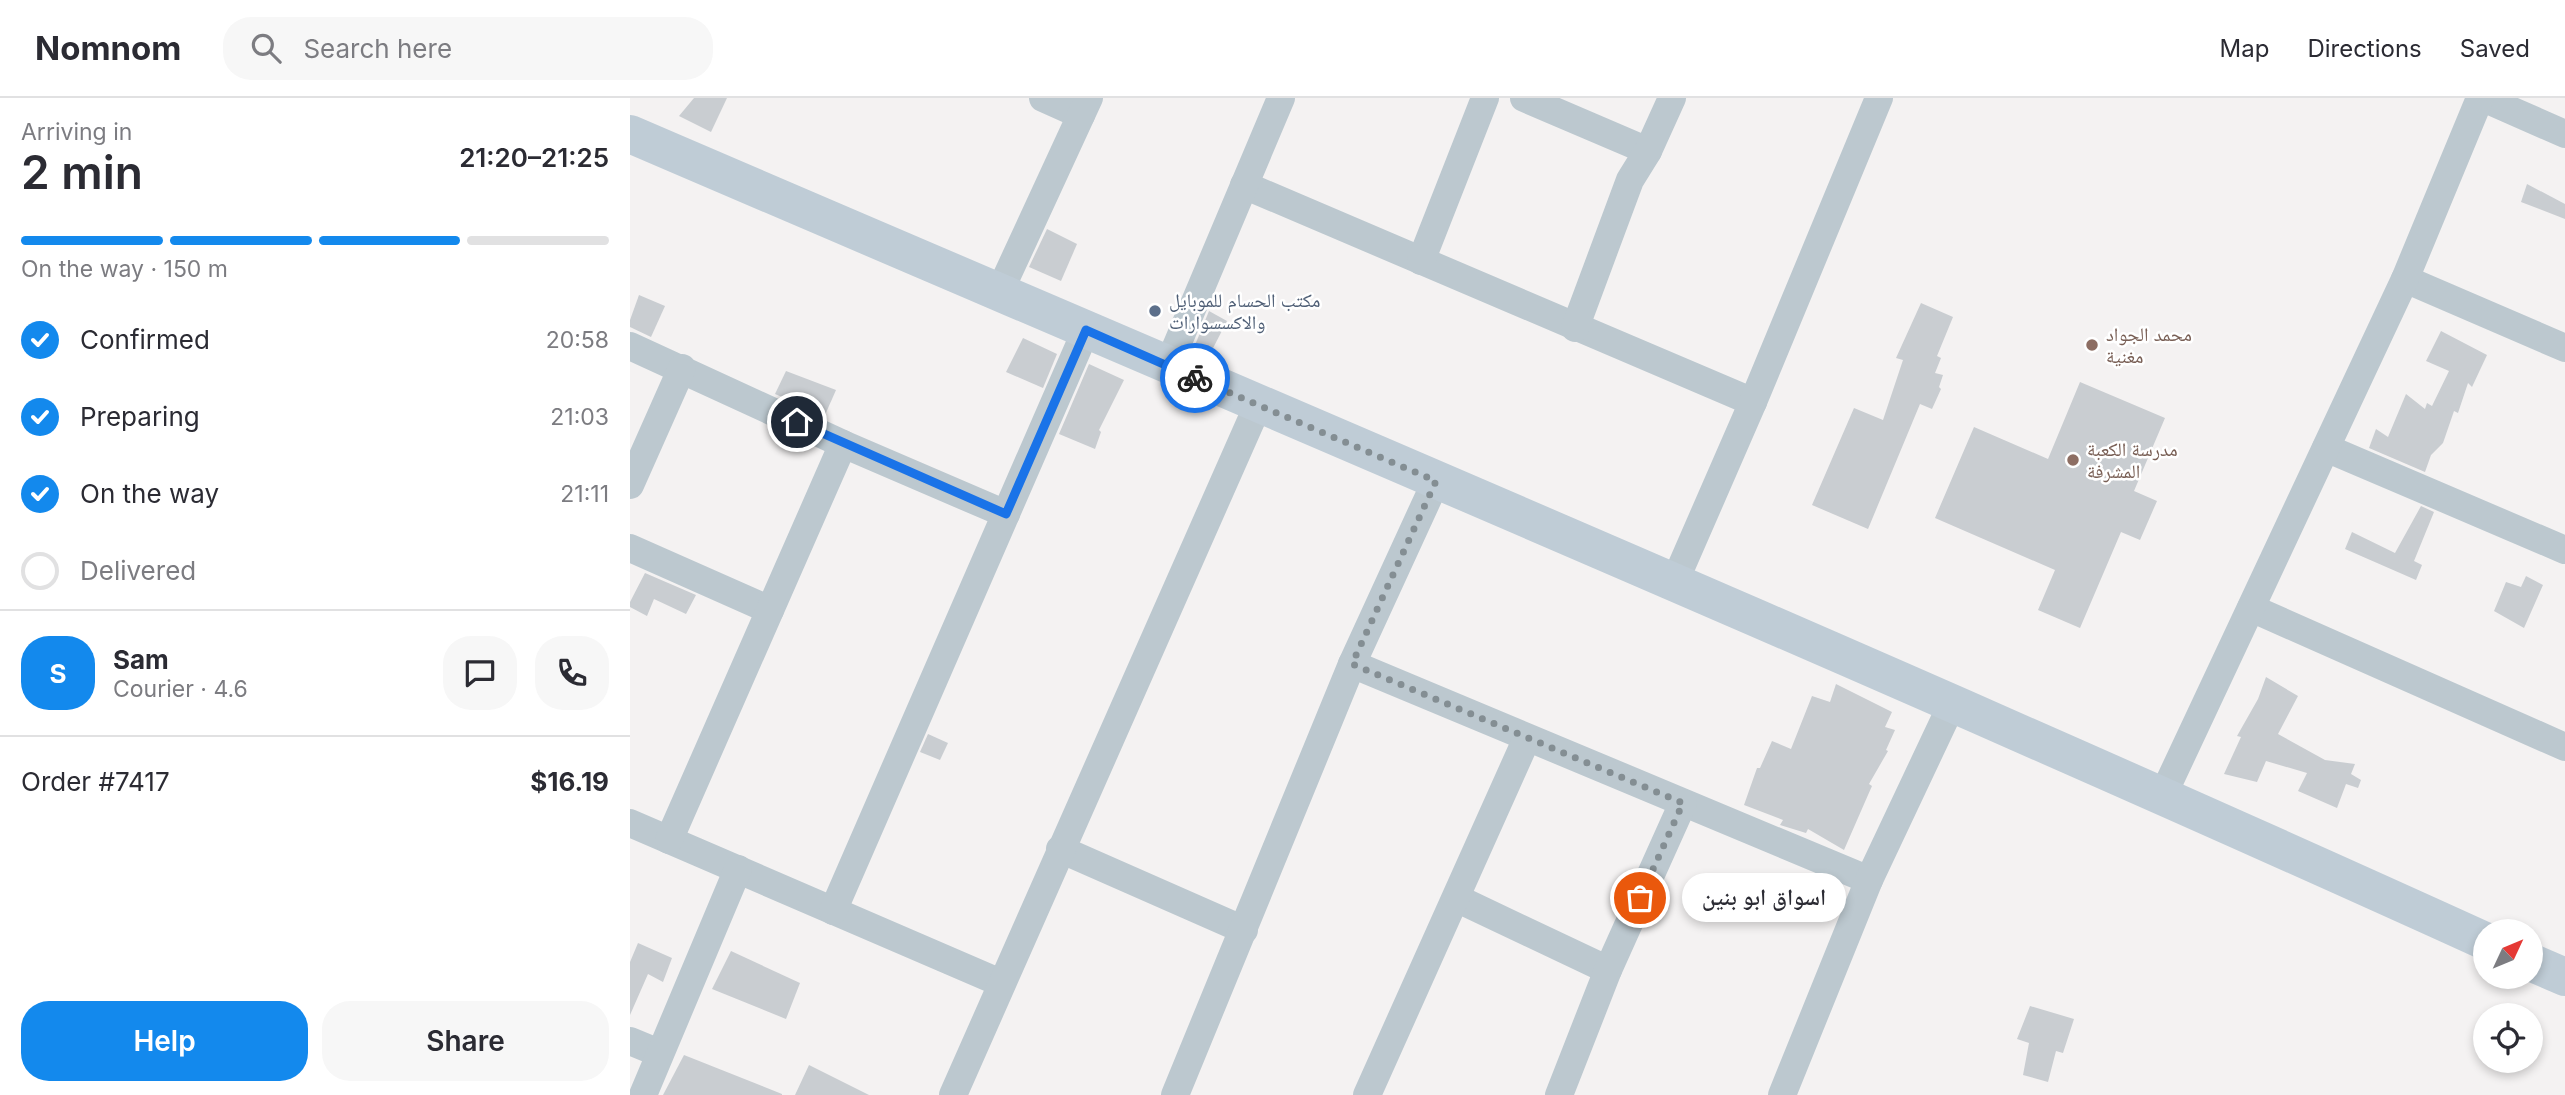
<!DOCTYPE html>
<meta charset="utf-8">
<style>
body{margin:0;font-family:Inter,"Noto Naskh Arabic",sans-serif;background:#f7f7f7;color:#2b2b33;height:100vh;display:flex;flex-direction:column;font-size:26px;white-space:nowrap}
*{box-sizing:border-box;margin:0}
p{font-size:23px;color:#7c7c81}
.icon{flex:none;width:38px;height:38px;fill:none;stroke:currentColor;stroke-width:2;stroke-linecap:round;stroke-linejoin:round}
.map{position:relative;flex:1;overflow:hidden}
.panel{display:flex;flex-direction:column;background:#fff;width:630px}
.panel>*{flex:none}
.needle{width:46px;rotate:46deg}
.buttons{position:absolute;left:1843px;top:821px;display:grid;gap:14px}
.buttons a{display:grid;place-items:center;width:70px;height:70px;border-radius:50%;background:#fff;box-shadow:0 4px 10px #0003;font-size:35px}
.pin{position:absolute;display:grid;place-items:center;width:60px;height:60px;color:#fff;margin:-30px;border:4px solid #fff;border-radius:50%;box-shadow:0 2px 7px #0007}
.courier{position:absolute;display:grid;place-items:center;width:70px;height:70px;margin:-35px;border:5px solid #1a73e8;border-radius:50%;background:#fff;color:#222;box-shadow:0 2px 9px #0007}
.bubble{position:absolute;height:49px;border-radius:24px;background:#fff;box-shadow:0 4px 10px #0003;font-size:23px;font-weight:600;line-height:49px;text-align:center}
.headline em{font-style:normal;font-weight:600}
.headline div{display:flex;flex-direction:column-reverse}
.headline{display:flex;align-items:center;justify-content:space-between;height:119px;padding:0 21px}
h1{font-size:46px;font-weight:600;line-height:52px}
.bar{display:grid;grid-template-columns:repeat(4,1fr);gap:10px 7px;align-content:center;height:84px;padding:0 21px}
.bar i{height:9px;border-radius:5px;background:#e1e1e2}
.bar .on{background:#1389ed}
.bar p{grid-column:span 4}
.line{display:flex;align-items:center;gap:18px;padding:0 21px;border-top:2px solid #e1e1e2}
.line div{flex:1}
.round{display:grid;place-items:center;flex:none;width:74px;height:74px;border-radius:28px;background:#f7f7f7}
ol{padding:0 21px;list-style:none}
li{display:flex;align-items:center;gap:21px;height:77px}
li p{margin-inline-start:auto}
li .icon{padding:7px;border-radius:50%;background:#1389ed;color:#fff;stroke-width:4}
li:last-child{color:#7c7c81}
li i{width:38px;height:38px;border:4px solid #e1e1e2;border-radius:50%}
.button{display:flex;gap:14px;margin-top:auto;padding:14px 21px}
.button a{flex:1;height:80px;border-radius:28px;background:#1389ed;color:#fff;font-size:28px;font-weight:600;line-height:80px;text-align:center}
.button a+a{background:#f7f7f7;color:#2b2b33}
header{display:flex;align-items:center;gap:42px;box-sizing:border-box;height:98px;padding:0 35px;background:#fff;border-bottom:2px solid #e1e1e2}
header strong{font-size:33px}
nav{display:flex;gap:38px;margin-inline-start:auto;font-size:24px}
.search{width:490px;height:63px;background:#f7f7f7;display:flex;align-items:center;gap:18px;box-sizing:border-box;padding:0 24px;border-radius:28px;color:#7c7c81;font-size:26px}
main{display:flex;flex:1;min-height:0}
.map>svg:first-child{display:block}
.building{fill:#c9cdd1}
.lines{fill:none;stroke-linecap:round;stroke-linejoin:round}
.street{stroke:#bcc8cf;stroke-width:28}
.secondary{stroke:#bfccd6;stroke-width:38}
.done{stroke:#848e93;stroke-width:7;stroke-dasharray:0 12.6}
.route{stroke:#1a73e8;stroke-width:9}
.service-dot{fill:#5c6f8a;stroke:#fff;stroke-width:2.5}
.education-dot{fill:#8d6e63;stroke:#fff;stroke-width:2.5}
.labels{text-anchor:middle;stroke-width:5;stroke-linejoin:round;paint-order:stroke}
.service-label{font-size:19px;fill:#4e5e75;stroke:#fff;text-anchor:start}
.education-label{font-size:19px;fill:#785e54;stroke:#fff;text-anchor:start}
</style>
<header>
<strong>Nomnom</strong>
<div class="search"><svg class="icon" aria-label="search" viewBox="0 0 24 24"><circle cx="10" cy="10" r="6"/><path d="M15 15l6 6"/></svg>Search here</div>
<nav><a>Map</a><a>Directions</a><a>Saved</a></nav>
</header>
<main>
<section class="panel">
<div class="headline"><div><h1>2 min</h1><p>Arriving in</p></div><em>21:20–21:25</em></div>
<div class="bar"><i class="on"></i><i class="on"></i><i class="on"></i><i></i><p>On the way · 150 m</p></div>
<ol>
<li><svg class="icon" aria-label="check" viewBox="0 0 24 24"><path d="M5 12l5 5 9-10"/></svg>Confirmed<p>20:58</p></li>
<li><svg class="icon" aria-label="check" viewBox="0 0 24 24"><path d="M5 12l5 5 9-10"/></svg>Preparing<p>21:03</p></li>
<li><svg class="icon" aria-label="check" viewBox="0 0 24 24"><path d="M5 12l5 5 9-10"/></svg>On the way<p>21:11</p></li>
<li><i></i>Delivered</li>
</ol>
<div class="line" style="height:126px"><b class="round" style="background:#1389ed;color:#fff">S</b><div><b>Sam</b><p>Courier · 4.6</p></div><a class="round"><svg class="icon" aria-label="chat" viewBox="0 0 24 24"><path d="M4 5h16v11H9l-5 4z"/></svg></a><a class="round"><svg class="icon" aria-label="phone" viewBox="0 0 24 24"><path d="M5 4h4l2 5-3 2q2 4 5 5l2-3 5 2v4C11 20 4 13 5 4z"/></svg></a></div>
<div class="line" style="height:91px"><div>Order #7417</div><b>$16.19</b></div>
<div class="button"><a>Help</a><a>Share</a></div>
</section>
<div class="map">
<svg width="1935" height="997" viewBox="0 0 1935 997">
<rect width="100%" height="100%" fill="#f4f2f2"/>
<g class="building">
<path d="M64,0H97L81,34L49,18Z"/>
<path d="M1897,86L1935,106V121L1891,104Z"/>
<path d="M417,131L447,146L431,183L399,169Z"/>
<path d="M9,197L35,208L21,239L0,229V222Z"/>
<path d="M1291,205L1323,219L1307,258L1311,260L1305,275L1313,277L1309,289L1311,291L1302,311L1290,306L1238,431L1182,407L1224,310L1253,322L1273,262L1266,260Z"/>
<path d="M579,213L597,223L580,256L565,247Z"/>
<path d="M1811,233L1857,257L1842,289L1838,285L1828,315L1824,313L1813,345L1801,357L1795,374L1739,350L1746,331L1758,339L1776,296L1795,311L1797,305L1802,308L1819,273L1796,263Z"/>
<path d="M393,240L427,256L413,290L376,274Z"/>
<path d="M459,266L494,282L469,332L471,334L465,351L429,336Z"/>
<path d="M156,273L206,292L195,317L145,296Z"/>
<path d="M1450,284L1535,320L1504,393L1527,403L1510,442L1491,434L1450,530L1408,512L1425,472L1305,420L1344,329L1418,361Z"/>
<path d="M1791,408L1804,414L1784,463L1792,467L1786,482L1715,451L1722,434L1765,455Z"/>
<path d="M15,475L66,497L56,516L24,501L17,518L0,509V504Z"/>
<path d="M1896,478L1913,487L1894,530L1864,513L1876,484L1891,489Z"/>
<path d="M1636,579L1668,598L1648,636L1695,662L1725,666L1721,676L1731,682L1728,690L1716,686L1707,710L1668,693L1677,675L1636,663L1627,684L1594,676L1611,639L1607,638L1628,601Z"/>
<path d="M1206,586L1262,614L1255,629L1265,632L1256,652L1258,653L1239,686L1242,688L1238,697L1214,752L1178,731L1176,735L1150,727L1153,722L1114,707L1127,670H1130L1142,643L1161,651L1182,598L1200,604Z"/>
<path d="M298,636L318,645L310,662L290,654Z"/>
<path d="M8,845L42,860L33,884L18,876L0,917V864Z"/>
<path d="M101,853L170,885L156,921L82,891Z"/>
<path d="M1400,908L1444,921L1433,955L1426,953L1418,984L1393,977L1399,945L1387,941Z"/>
<path d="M54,957L152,996V997H33Z"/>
<path d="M179,967L239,997H165Z"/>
</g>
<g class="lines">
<g class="street">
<path d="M413,0L451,17"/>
<path d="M894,0L1018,53"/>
<path d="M1853,0L1935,36"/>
<path d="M614,87L1123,304"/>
<path d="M791,163L855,0"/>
<path d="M1775,181L1935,250"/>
<path d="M369,195L459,0"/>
<path d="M945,230L1000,82L1018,53L1042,0"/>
<path d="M0,248L213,346L376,416"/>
<path d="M538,268L651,0"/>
<path d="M1696,350L1935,452"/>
<path d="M0,387L52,270"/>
<path d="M0,450L140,512"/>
<path d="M1045,483L1123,304L1249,0"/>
<path d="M1621,510L1935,649"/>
<path d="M722,566L1239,782"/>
<path d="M1533,697L1775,181L1850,0"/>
<path d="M0,725L371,885"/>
<path d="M39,742L213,346"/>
<path d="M430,751L614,832"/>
<path d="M826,800L978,872"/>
<path d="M203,813L456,232"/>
<path d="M0,943L29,955"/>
<path d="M13,997L108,771"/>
<path d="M323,997L628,307"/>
<path d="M545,997L722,566L806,383"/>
<path d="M737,997L897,640"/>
<path d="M929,997L978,872L1053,705"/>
<path d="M1152,997L1239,782L1322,606"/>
</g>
<g class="secondary">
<path d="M0,36C619,302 1241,564 1855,843"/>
<path d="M1900,864L1935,879"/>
</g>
</g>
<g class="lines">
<path class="done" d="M565,280L806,383L722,566L1053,705L1010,800"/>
<path class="route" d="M167,324L376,416L456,232L565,280"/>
</g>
<circle class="service-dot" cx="525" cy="213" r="7"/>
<g class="education-dot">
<circle cx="1462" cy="247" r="7"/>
<circle cx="1443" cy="362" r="7"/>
</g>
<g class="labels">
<g class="service-label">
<text x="539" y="209">مكتب الحسام للموبايل<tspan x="539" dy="22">والاكسسوارات</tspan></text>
</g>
<g class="education-label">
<text x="1476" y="243">محمد الجواد<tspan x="1476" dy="22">مغنية</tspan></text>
<text x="1457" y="358">مدرسة الكعبة<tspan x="1457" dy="22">المشرفة</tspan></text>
</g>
</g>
</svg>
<div class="buttons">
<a><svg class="needle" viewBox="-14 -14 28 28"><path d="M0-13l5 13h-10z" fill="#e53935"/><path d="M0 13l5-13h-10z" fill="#7c7c81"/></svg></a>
<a><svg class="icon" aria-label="locate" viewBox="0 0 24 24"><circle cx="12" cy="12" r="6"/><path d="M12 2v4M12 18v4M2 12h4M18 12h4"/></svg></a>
</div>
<div class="pin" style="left:1010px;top:800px;background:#ea580c"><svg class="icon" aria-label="bag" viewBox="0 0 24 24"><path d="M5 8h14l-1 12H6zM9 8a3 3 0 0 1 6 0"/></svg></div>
<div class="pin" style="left:167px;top:324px;background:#1f2937"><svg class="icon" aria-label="home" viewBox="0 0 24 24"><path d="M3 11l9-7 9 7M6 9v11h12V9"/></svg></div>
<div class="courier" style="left:565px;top:280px"><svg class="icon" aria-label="bike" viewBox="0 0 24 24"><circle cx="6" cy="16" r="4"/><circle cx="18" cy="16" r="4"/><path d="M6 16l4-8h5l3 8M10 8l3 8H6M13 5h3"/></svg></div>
<div class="bubble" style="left:1052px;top:775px;width:164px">اسواق ابو بنين</div>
</div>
</main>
